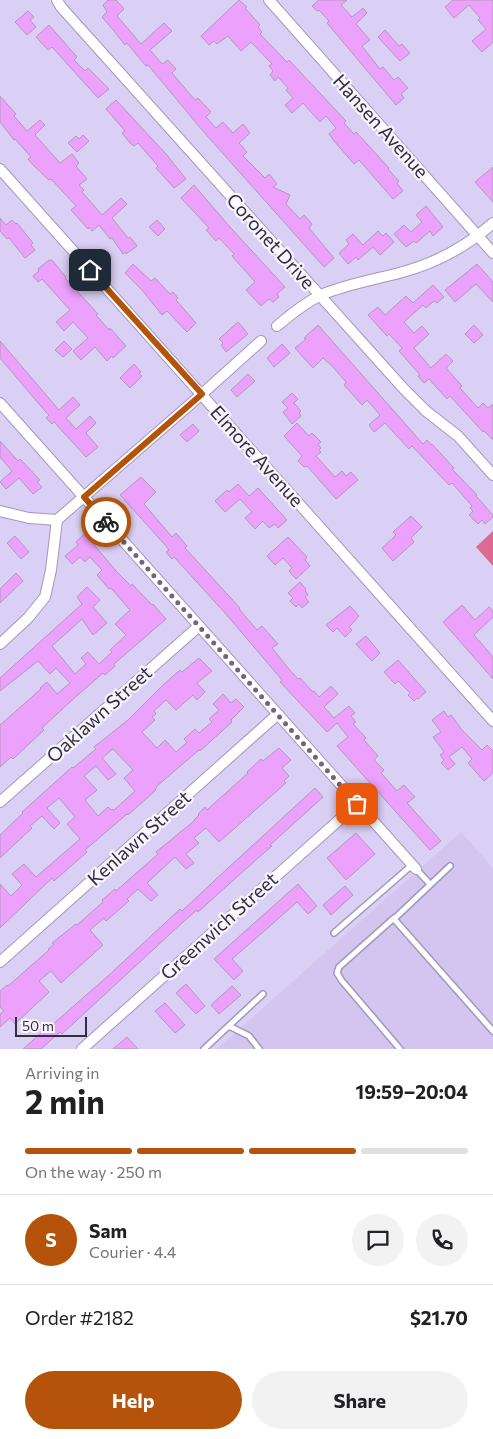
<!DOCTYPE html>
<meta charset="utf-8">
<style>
body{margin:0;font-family:Commissioner,sans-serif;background:#f2f2f2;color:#202124;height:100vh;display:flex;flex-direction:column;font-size:19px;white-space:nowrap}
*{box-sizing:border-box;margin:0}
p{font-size:16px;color:#757577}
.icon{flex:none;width:28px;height:28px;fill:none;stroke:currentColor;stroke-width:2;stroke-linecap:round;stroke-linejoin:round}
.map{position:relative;height:1049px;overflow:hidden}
.side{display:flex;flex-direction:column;background:#fff;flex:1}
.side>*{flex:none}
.scale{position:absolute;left:15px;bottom:12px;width:72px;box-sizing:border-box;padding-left:5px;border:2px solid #332e3d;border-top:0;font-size:14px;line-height:18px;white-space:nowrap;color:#332e3d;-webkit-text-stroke:4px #f7f5fd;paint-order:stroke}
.pin{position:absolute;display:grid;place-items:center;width:42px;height:42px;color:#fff;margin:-21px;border-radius:10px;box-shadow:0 2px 8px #0006}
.courier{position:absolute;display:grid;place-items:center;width:50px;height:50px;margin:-25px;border:4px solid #b45309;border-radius:50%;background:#fff;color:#222;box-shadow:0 1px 6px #0007}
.head em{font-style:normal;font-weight:700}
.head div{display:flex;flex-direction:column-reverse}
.head{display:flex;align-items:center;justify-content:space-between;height:85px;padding:0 25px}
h1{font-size:32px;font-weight:700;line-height:38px}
.bar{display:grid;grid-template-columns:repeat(4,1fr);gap:8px 5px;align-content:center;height:60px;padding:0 25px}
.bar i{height:6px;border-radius:4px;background:#e0e0e0}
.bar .selected{background:#b45309}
.bar p{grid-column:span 4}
.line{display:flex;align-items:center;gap:12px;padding:0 25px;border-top:1px solid #e0e0e0}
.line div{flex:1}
.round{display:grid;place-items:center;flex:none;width:52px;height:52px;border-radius:26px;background:#f2f2f2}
.cta{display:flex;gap:10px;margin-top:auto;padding:10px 25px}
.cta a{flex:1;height:58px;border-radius:30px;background:#b45309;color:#fff;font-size:20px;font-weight:700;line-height:58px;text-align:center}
.cta a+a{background:#f2f2f2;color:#202124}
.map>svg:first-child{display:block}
.built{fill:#d3c4f0}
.forest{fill:#dc6a92}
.building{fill:#eca1fd;stroke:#b39ab8;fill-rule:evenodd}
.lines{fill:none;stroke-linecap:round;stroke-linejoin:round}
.lane-casing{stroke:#a398bb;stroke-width:8}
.street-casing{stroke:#a398bb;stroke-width:12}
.lane{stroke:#fff;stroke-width:5}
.street{stroke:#fff;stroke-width:10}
.done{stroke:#6d667d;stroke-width:5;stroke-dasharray:0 9}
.route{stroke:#b45309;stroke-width:6}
.labels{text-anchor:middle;stroke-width:4.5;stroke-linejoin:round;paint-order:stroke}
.street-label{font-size:19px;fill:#332e3d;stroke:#f7f5fd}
</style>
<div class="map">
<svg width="493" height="1049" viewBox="0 0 493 1049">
<rect width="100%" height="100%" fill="#dacff4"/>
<path class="built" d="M461,832L493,868V1049H217Z"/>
<path class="forest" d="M493,531V566L476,547Z"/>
<g class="building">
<path d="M108,0H116L124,9L117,16L141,44L164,23L172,31L150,50L162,64L168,60L176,69L172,73L195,100L198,98L211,112L206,117L216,128L223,122L233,133L243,124L250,133L239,143L247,152L243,156L265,178L269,174L277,184L273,187L290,195L286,204L300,219L304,215L312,224L309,228L334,258L324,267L202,130L148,65L146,66L127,43L125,45L114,31L102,17L107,12L103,5Z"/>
<path d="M239,0L247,7L245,8L260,25L258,27L262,32L260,34L287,62L289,60L346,121L344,123L354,134L356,132L389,168L388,169L399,181L397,183L403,191L393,199L359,160L354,164L334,141L329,134L336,128L326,116L320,122L303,103L292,113L285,105L293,98L286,90L288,88L278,77L275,81L270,75L273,71L269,66L272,64L251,42L241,51L228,36L217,44L214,41L209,45L201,36Z"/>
<path d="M319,0H347L341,5L352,17L363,8L367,13L356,24L370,40L362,46L380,69L383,67L394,80L398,77L408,88L401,94L404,98L396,105L327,23L329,21L319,10L317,11L312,6Z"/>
<path d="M453,0H493V42L482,52L472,41L486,29L478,20L480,18L469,5L454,18L445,7Z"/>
<path d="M28,11L34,17L30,20L36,27L27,35L15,22Z"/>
<path d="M49,25L77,57L74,60L85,71L88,68L109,89L98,98L52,47L48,50L36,37Z"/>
<path d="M385,30L399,46L402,44L410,53L400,61L378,37Z"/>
<path d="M0,96L16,114L14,116L27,131L40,120L45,125L35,135L60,163L72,154L79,163L76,166L87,179L79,185L84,190L82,192L102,215L121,198L127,204L112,218L128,238L130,237L137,246L126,254V252L123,254L112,238L110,239L99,225L92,231L89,227L88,229L71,210L76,206L51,179L49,180L35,167L28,159L31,157L15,139L14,140L0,122Z"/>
<path d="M116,100L166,154L186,179L174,188L156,168L158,166L138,143L134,146L130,143L122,133L125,131L106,109Z"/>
<path d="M83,135L89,141L77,152L68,143L76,136L79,139Z"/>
<path d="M493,167V202L475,182Z"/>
<path d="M194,185L230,227L285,287L277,294L279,297L273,302L269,299L261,306L246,290L255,282L232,256L234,254L219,238L216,241L206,230L209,228L181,198Z"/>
<path d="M426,206L443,227L433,236L430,231L416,243L414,241L406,247L394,234L404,225L411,232L422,222L416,215Z"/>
<path d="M0,218L6,225L12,220L16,224L17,223L33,243L31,245L35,250L25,258L9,238L7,239L0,231Z"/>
<path d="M157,220L165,229L158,236L149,227Z"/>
<path d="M378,231L383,236L386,233L394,242L380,255L373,247L358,260L356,257L348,264L339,253L349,244L346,240L353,234L363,245Z"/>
<path d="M49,260H52L66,277L65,278L98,314L96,315L109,330L110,328L126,346L113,358L112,356L107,361L95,347L81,360L73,351L88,338L73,322L64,331L56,322L70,310L42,279L38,282L33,276L39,271L38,269Z"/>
<path d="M133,264L151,281L155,278L170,294L173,292L178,298L176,300L196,323L187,332L167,311L162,315L142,290L125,273Z"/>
<path d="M477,264L493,282V302L476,284L455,302L445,290Z"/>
<path d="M433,285L444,297L437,303L434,301L426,308L423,305L404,322L414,333L422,326L429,334L414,348L431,368L446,354L453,361L446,368L462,386L460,388L478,408L483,403L488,408L493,404V440L484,431L483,432L450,396L447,399L429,379L424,383L418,376L420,375L399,351L402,348L389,334L387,336L368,315L378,307L385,315L406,296L413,303Z"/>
<path d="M238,322L248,334L226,352L221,345L223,343L219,339Z"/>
<path d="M318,325L423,444L427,440L431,445L432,444L454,468L452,469L477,495L476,496L493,515V517L485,524L482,520L478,524L469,515L473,511L470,508L472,506L452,483L449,485L412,446L409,449L385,423L374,432L369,425L380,415L367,400L362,405L344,385L346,382L331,365L323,358L313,368L295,348L306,339L304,338Z"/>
<path d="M474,325L483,335L474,343L465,334Z"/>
<path d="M0,341L59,410L73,397L80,405L66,418L76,429L90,416L96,423L86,433L98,447L86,457L54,422L52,424L46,418L49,415L45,411L0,358Z"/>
<path d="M64,341L72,349L63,357L55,350Z"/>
<path d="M282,344L290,353L274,367L267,358Z"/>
<path d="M134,364L141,372L139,373L142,376L130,388L120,378Z"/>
<path d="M248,374L255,381L237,397L231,390Z"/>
<path d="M292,393L298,399L294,403L301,411L299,413L301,416L292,424L283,412L288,408L282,402Z"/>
<path d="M297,423L309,436L312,433L321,442L318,444L321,448L319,450L321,452L316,456L335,477L342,471L346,476L351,472L358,480L336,499L307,466L304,467L298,461L302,456L284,436Z"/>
<path d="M193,424L199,431L187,442L180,435Z"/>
<path d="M0,441L18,461L20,459L40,480L37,482L42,487L33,494L19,478L6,489L0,482L12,471L0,457Z"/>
<path d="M141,477L156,492L144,504L172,537L176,533L187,546L185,548L240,608L239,609L257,630L262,626L278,644L272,648L288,668L298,679L300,678L313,692L314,691L319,697L331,686L338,694L324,707L334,718L349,706L355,713L351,716L356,722L353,724L366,738L364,740L378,756L374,760L384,770L381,773L397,791L404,785L415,797L407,803L441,841L430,850L337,746L348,737L337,723L327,732L280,682L282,680L225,613L174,557L172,559L166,552L169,550L166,546L120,495Z"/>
<path d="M238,484L249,496L258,488L287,520L278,528L275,524L269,528L263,521L255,529L245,518L252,512L240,499L225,512L215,501L227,490L229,492Z"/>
<path d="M411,516L422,527L411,538L414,542L393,561L382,548L396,535L393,532Z"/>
<path d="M86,532L92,539L90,540L117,572L131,586L132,584L152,605L153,604L166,619L114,664L115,666L105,675L103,673L71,701L42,728L44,730L13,759L11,757L0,767V725L41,689L40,688L47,682L57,694L70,683L56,668L50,674L38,661L0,691V678L82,604L77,597L87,587L100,600L93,607L107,623L93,635L82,619L52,646L75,674L86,664L81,658L88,652L99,664L112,652L110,650L126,635L115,624L130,610L111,588L109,589L97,575L102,570L90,557L85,562L80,557L72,564L65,556L78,545L76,542Z"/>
<path d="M15,536L29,552L21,559L7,543Z"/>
<path d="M288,537L307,557L305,560L310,566L296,579L289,571L292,568L283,558L275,565L267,556Z"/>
<path d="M16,573L23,581L0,603V589Z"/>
<path d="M300,582L306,589L305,590L308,595L305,597L309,602L302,608L299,604L296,607L290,601L293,598L288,593Z"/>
<path d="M462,605L475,620L489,607L493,611V617L474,635L493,657V679L443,622Z"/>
<path d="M350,606L359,616L349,627L352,630L345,637L337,628L333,632L326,625Z"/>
<path d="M366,636L380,653L372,661L356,644Z"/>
<path d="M199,658L212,671L197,683L205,692L197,700L193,695L176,710L166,700L154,711L156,714L152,717L155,720L142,732L157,748L165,740L176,752L187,742L184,739L195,729L199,733L212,722L209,719L219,710L213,704L223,694L231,703L236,699L244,707L231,720L232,722L200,751L199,750L157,786L155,791L128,815L127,814L85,850L87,852L54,881L52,878L0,928V884L11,896L22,885L12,874L24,864L36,877L80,839L67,824L75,817L59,798L47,808L60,823L54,829L42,816L30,826L32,828L0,858V835L23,813L22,812L72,767L73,768L96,749L94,747L128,720L162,686L180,670L182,672ZM113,749L133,770L124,778L135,791L114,810L112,809L111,810L108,807L98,816L85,800L97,790L84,776L96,766L108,780L116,774L102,758Z"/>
<path d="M398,660L426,692L418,699L417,698L414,701L408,695L410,693L398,681L395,684L384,672Z"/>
<path d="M444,711L448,717L451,715L462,730L482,750L487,745L493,751V773L484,781L468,763L472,759L462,747L449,757L455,764L448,770L441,763L444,760L440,755L444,752L433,737L441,732L432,720Z"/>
<path d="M279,748L291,760L282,768L289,776L284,781L286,783L219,842L206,828L194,838L199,843L186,854L194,863L186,869L175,857L147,883L158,895L151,901L138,889L127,899L129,901L106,921L104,918L90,930L103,945L61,983L51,971L39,981L49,992L15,1024L10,1018L0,1027V1014L4,1011L0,1007V991L7,985L8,986L49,950L48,949L54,944L52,943L76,924L77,925L103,902L102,900L115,889L116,891L158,854L156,852L194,821V820L199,815L198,814L205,807L207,810L248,773L247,772L261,759L263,761Z"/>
<path d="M315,788L323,797L270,845L272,846L257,859L198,912L197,910L183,922L62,1034L60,1032L41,1049H23L43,1031L44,1032L108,976L180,909L182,911L214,881Z"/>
<path d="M356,833L375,854L346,880L327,858Z"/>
<path d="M298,884L317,906L308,914L297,902L262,933L232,959L243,971L234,980L214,959Z"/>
<path d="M345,886L353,895L331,915L323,905Z"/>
<path d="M186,984L205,1006L196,1014L176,993Z"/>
<path d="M232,986L241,995L219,1014L211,1005Z"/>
<path d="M165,1003L185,1025L175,1033L155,1011Z"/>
<path d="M127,1037L138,1049H113Z"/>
</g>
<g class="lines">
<defs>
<g id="lane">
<path d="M450,866L394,919L493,1031"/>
<path d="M416,869L430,884"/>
<path d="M394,918L339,967L337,973L342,981L400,1049"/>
<path d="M334,933L412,865"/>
<path d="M229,1026L249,1036L259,1049"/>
<path d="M204,1049L263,994"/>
</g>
<g id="street">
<path d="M57,0L61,7L403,388L426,411L458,436L493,475"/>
<path d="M269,0L493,253"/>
<path d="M0,169L493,721"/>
<path d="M277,326C291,314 305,303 321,295C346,284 373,280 399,273C434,264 466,247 493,223"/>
<path d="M0,403L416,869"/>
<path d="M0,511L29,518L57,520L202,394L261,341"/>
<path d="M0,644L28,618L45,597L51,570L57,520"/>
<path d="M0,802L199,626"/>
<path d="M0,962L278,714"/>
<path d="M82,1049L357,804"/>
</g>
</defs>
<use href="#lane" class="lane-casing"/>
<use href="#street" class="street-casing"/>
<use href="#lane" class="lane"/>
<use href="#street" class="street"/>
</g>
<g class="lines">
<path class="done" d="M106,522L357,804"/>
<path class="route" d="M90,270L202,394L84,497L106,522"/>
</g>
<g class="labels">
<g class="street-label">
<text transform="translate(381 126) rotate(48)" y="7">Hansen Avenue</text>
<text transform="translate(271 241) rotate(48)" y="7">Coronet Drive</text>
<text transform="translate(257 456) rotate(48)" y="7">Elmore Avenue</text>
<text transform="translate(99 714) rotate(-42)" y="7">Oaklawn Street</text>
<text transform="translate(139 838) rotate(-42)" y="7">Kenlawn Street</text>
<text transform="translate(219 926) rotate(-42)" y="7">Greenwich Street</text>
</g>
</g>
</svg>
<div class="scale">50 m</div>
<div class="pin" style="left:357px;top:804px;background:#ea580c"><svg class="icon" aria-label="bag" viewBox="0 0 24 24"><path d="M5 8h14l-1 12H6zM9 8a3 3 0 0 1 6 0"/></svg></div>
<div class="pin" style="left:90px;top:270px;background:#1f2937"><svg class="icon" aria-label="home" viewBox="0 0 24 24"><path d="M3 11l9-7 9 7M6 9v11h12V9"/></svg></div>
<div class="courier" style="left:106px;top:522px"><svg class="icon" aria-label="bike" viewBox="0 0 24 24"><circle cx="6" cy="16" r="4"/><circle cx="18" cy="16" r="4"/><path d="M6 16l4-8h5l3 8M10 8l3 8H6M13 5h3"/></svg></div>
</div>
<section class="side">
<div class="head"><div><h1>2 min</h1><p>Arriving in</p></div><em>19:59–20:04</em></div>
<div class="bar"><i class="selected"></i><i class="selected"></i><i class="selected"></i><i></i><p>On the way · 250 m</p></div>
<div class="line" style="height:90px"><b class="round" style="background:#b45309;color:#fff">S</b><div><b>Sam</b><p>Courier · 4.4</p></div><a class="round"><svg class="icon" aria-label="chat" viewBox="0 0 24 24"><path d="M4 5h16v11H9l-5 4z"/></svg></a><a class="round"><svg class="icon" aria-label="phone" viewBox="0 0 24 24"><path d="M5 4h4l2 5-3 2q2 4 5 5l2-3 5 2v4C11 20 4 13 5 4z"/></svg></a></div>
<div class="line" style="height:65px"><div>Order #2182</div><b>$21.70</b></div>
<div class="cta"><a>Help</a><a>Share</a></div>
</section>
